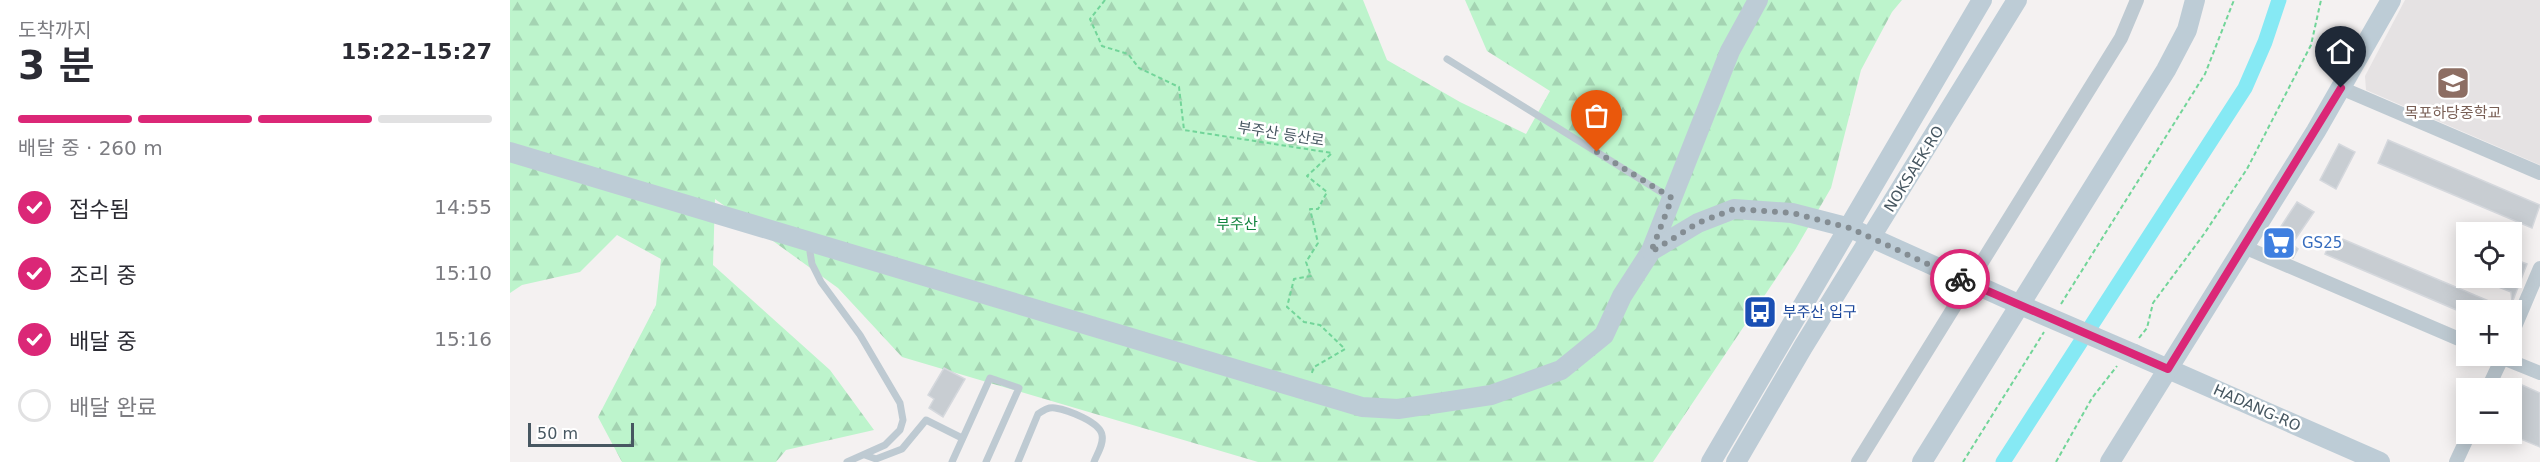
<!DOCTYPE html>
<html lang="ko">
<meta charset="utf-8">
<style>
body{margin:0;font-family:"DejaVu Sans","Noto Sans KR",sans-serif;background:#f2f2f3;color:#2b2b33;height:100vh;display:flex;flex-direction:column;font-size:22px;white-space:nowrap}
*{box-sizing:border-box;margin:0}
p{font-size:20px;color:#7c7c81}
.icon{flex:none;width:33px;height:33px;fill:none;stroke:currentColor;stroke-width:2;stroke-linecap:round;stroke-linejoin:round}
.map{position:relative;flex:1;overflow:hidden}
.side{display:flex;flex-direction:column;background:#fff;width:510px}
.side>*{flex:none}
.tools{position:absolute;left:1946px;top:222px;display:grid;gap:12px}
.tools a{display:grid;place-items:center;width:66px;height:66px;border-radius:0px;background:#fff;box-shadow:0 3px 15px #0003;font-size:30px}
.scale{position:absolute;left:18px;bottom:15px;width:106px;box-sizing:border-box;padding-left:6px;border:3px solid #475761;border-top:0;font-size:16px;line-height:21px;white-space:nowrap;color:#475761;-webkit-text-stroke:4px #fff;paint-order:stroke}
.pin{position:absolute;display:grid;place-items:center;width:51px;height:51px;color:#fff;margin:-62px -26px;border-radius:50% 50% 50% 0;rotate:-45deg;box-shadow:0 0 6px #0007}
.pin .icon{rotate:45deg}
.courier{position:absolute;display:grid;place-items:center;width:60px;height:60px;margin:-30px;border:4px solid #db2777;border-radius:50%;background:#fff;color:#222;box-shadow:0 2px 8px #0007}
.summary em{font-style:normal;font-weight:600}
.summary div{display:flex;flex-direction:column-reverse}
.summary{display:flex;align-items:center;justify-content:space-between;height:102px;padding:0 18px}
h1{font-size:39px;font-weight:600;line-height:45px}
.bar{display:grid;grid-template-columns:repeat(4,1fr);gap:9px 6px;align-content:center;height:72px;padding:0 18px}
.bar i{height:8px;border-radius:4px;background:#e1e1e2}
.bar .active{background:#db2777}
.bar p{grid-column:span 4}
ol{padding:0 18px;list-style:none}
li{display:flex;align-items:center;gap:18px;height:66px}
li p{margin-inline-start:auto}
li .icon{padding:6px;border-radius:50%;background:#db2777;color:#fff;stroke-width:4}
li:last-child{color:#7c7c81}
li i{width:33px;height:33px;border:3px solid #e1e1e2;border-radius:50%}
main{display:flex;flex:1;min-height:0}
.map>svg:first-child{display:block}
.education{fill:#e5e2e3}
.forest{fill:url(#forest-firs)}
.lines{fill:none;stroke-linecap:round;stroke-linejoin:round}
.canal{stroke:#86e9f4;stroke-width:15}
.building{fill:#c8cdd2;stroke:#d5d8dd;stroke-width:1.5}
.path{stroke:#72d599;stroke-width:2;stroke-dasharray:4.5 3;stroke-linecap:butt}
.lane{stroke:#becad2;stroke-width:7}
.street{stroke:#becad2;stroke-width:14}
.secondary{stroke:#bdccd6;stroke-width:20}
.secondary-bridge{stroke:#bdccd6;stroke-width:20}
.done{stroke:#848d93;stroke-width:6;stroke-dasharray:0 10.8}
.route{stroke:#db2777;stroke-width:8}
.labels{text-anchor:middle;stroke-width:5;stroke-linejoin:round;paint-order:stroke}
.education-label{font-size:15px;fill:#785e54;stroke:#fff}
.street-label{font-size:15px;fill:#475761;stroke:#fff}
.park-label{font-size:15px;fill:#0f843d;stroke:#fff}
.shop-label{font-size:15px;fill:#366cbe;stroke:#fff;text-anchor:start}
.transit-label{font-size:15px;fill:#164399;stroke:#fff;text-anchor:start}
</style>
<main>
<section class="side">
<div class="summary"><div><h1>3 분</h1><p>도착까지</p></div><em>15:22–15:27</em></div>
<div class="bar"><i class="active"></i><i class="active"></i><i class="active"></i><i></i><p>배달 중 · 260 m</p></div>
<ol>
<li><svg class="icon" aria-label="check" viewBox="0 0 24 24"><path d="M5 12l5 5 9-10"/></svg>접수됨<p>14:55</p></li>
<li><svg class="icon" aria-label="check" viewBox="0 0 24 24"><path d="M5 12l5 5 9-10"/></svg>조리 중<p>15:10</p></li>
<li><svg class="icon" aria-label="check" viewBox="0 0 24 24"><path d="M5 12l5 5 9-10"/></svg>배달 중<p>15:16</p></li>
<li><i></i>배달 완료</li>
</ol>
</section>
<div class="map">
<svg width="2030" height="462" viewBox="0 0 2030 462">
<defs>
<pattern id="forest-firs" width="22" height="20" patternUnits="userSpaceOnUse" patternTransform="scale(1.5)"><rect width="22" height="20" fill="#bdf4cc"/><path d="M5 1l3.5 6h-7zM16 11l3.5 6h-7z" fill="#a4d3b2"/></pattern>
</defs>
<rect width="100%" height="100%" fill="#f4f1f1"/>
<path class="education" d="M1895,0H2030V165L1856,90L1855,76Z"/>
<path class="forest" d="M0,0H853L877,60L950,102L1016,134L1040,91L977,51L955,0H1392L1382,12L1351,70L1321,188L1285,250L1143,462H748L392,357L328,288L205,199L203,265L320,370L364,430L276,450L266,462H112L88,417L146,305L151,259L107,235L70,272L12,285L0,293Z"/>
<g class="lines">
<path class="canal" d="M1493,462L1735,88L1755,42L1769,0"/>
</g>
<g class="building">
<path d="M1878,140L2030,205L2022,228L1868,163Z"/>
<path d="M1829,144L1845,152L1826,189L1810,180Z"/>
<path d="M1787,202L1804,212L1782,244L1788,249L1783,258L1765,250L1762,240Z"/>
<path d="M1823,235L2000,310H1956V314L1815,254Z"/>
<path d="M2001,258L2017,264L2002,303L2001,292L1986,286L1989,278H2001Z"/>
<path d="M434,368L455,379L433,417L419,408L424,399L418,395Z"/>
<path d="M2001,380L2030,393V447L2001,435Z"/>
</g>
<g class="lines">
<g class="path">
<path d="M595,0L580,19L592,46L618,54L629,68L669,87L674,130L822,153L797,176L817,192L808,209H800L808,243L796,262L801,276L784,279L777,307L794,322L810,325L835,349L804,367L801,375"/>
<path d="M1551,304L1695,74L1724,0"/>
<path d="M1629,338L1637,328L1643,303L1694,234L1737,169L1801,45L1811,0"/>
<path d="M1453,462L1534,332"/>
<path d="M1546,462L1582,398L1607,366"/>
</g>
<g class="lane">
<path d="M937,59L1159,197"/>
<path d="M302,244L300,252L302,264L311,282L350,335L390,403L393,420L390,430L375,445L337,462"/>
<path d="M355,455L366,459L392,449L416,420L452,438"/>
<path d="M442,462L480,378L509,388L476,462"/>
<path d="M508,462L528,414C534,410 538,407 545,408C558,410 590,422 592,435C594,444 587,454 584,462"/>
</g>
<g class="street">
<path d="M1831,88L2030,173"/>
<path d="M1734,247L1956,342"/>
<path d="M2001,336L2030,268"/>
<path d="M1988,356L2030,373"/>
<path d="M1978,388L1993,356"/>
<path d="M1348,462L1611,38L1627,0"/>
<path d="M1946,462L1959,434"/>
</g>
<g class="secondary">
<path d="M0,152L852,407L888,409L981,395L1051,370L1094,335L1112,296L1141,251L1220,51L1248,0"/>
<path d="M1141,251L1188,223L1224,209L1282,213L1340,228L1515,307"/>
<path d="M1624,354L1870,462"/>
<path d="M1201,462L1472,0"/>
<path d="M1226,462L1293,347L1507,0"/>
<path d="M1412,462L1656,70L1677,30L1685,0"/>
<path d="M1600,462L1806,131L1881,0"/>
</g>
<path class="secondary-bridge" d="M1515,307L1624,354"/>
</g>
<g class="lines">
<path class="done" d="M1087,152L1162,198L1141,252L1188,223L1224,209L1282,213L1340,228L1450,279"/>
<path class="route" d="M1450,279L1658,369L1831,88"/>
</g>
<defs>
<symbol id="school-square" viewBox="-11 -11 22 22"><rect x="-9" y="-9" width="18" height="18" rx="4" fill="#8d6e63" stroke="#fff"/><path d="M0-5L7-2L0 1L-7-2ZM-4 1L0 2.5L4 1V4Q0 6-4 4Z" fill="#fff"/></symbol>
<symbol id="supermarket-square" viewBox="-11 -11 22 22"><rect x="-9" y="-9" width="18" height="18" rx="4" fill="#3f7fe0" stroke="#fff"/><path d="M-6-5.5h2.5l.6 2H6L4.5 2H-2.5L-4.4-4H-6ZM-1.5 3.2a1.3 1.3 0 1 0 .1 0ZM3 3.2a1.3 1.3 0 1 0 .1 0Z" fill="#fff"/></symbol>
<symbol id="bus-square" viewBox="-11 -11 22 22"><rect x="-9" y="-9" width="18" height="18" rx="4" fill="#1a4fb4" stroke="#fff"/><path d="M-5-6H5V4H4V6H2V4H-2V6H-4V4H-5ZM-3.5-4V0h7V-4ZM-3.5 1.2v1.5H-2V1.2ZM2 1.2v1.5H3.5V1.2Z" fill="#fff"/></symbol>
</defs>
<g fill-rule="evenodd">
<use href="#school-square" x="1924" y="64" width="38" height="38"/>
<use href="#supermarket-square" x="1750" y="224" width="38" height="38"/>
<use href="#bus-square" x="1231" y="293" width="38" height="38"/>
</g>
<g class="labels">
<g class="education-label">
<text x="1943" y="118">목포하당중학교</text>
</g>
<g class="street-label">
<text transform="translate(771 134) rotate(9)" y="5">부주산 등산로</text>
<text transform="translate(1404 169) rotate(-58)" y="5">NOKSAEK-RO</text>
<text transform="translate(1747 408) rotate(24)" y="5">HADANG-RO</text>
</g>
<g class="park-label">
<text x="727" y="229">부주산</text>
</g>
<g class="shop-label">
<text x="1792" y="248">GS25</text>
</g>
<g class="transit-label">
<text x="1273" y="317">부주산 입구</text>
</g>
</g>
</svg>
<div class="tools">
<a><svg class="icon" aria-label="locate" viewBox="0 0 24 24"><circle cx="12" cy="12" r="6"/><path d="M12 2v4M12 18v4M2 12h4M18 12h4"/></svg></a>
<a>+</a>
<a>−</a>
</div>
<div class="scale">50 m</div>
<div class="pin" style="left:1087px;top:152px;background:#ea580c"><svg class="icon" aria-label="bag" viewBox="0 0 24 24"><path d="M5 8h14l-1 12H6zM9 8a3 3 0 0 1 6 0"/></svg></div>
<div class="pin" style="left:1831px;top:88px;background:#1f2937"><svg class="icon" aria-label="home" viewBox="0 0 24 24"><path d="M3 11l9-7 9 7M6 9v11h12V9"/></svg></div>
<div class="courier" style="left:1450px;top:279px"><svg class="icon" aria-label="bike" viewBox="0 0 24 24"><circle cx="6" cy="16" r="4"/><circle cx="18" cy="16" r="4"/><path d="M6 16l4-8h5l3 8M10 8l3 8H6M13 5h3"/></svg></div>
</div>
</main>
